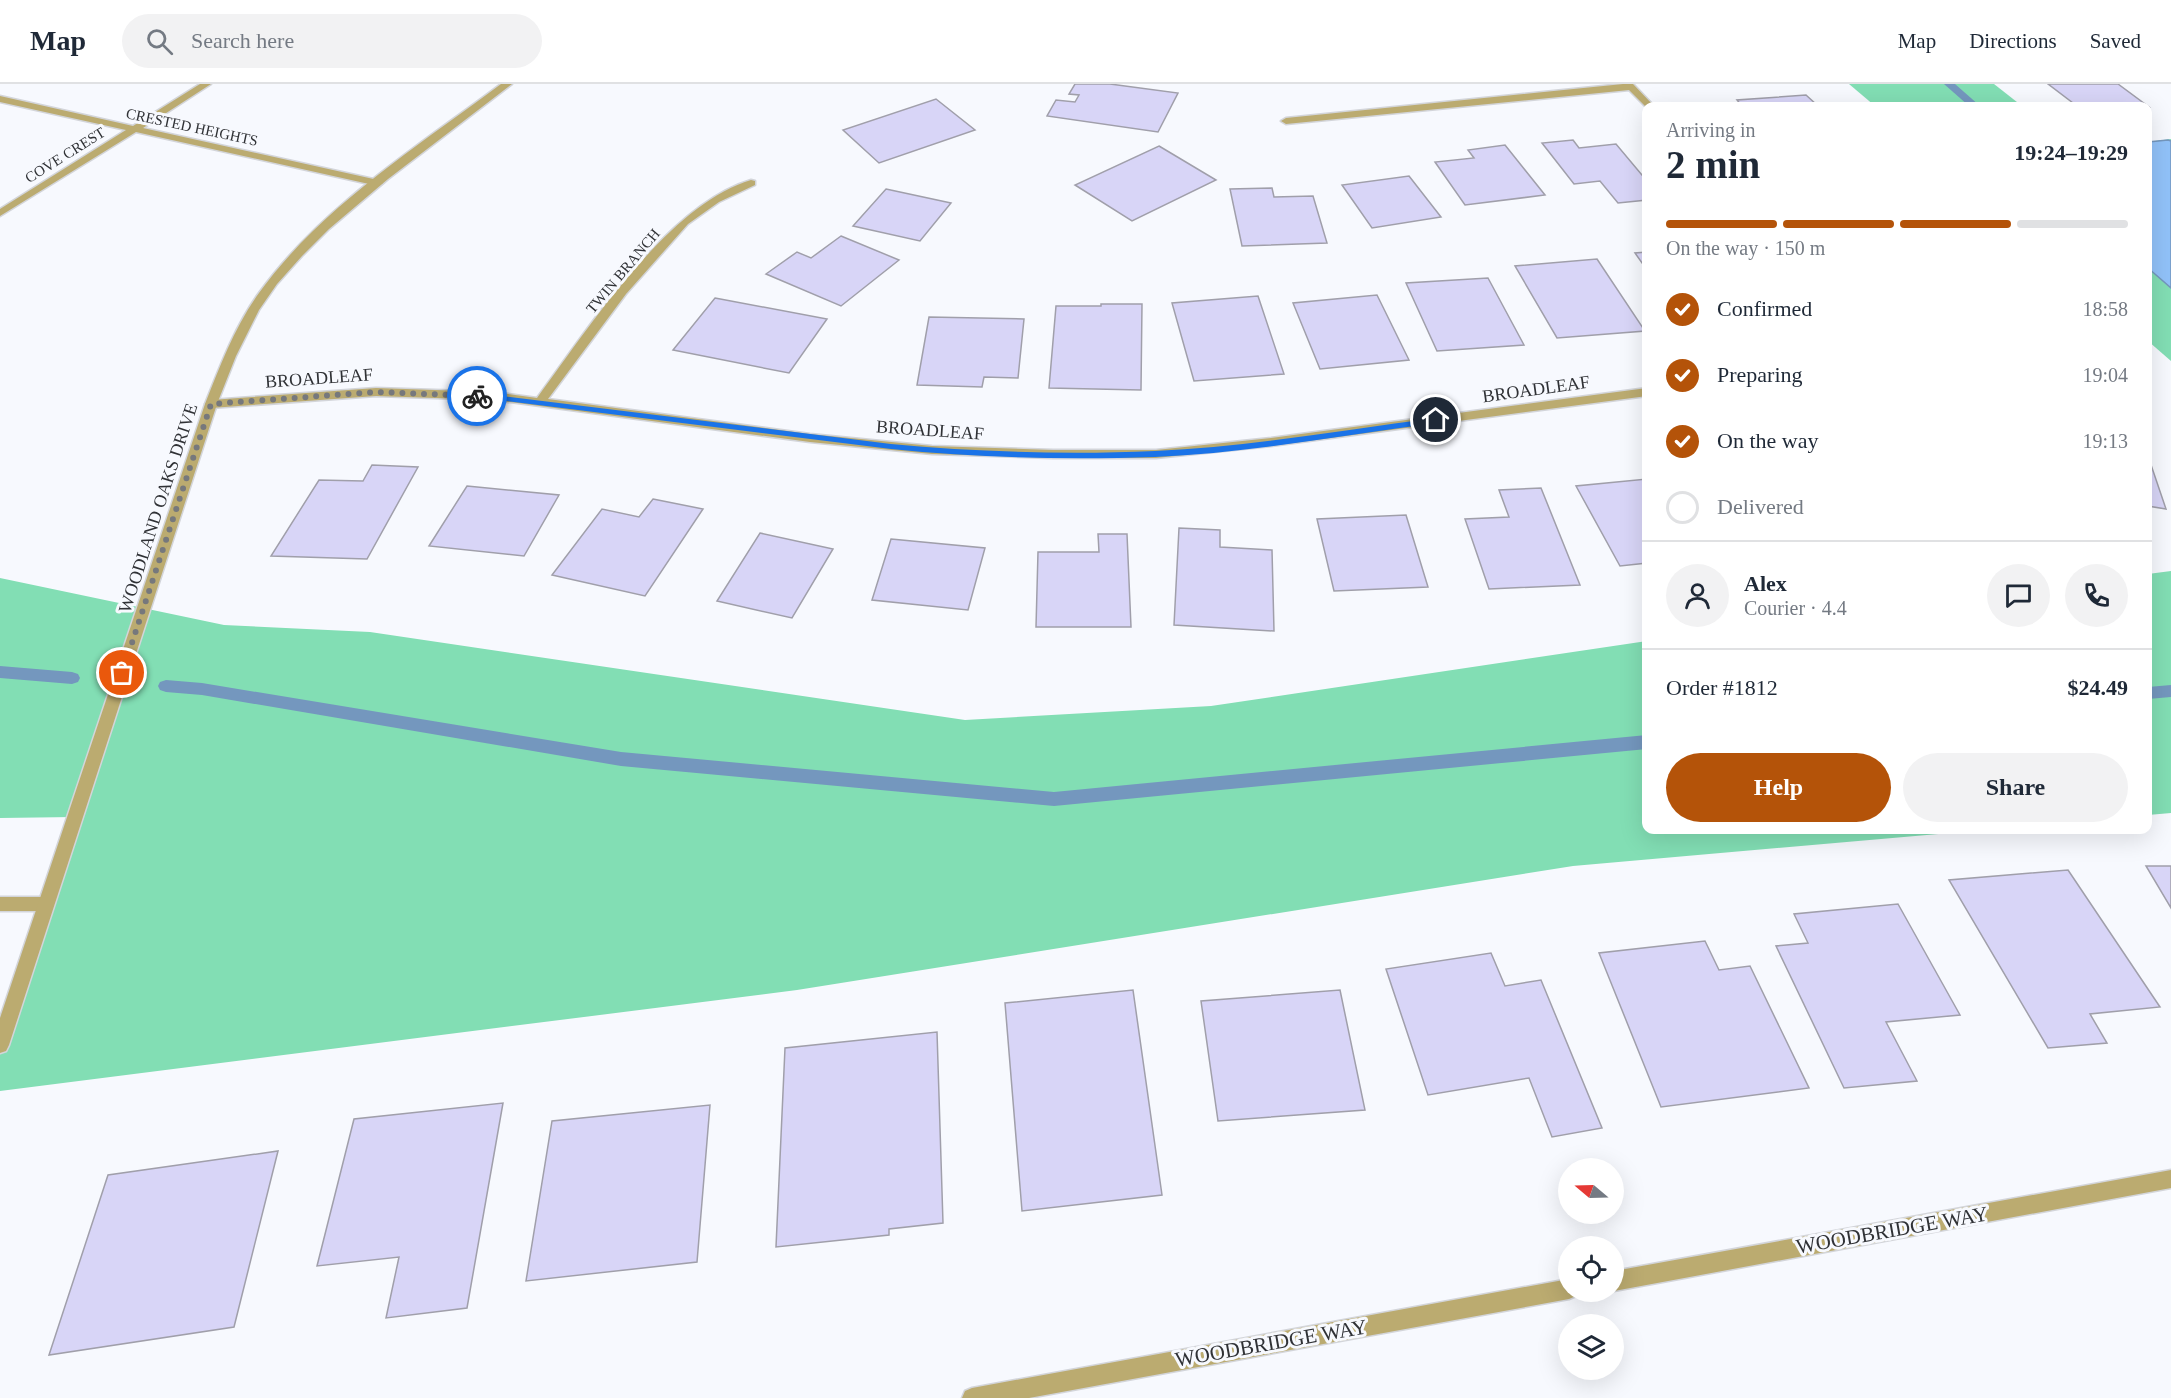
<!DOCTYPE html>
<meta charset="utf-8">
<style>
body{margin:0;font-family:Georgia,serif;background:#f2f2f3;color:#1f2937;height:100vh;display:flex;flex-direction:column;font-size:22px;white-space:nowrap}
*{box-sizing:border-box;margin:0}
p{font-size:20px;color:#747a83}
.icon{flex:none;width:33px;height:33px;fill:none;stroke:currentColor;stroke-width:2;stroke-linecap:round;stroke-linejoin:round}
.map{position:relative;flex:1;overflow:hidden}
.side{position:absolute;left:1642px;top:18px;width:510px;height:732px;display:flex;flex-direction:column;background:#fff;border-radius:12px;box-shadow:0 6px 24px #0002}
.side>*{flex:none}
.needle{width:39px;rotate:289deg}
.fabs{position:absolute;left:1558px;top:1074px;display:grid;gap:12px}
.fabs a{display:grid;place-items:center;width:66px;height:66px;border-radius:50%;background:#fff;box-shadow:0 6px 24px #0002;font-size:30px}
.pin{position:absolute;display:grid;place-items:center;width:51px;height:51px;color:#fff;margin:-26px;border:3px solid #fff;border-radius:50%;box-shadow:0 2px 6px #0007}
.courier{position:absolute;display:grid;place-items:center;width:60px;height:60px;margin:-30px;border:4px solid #1a73e8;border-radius:50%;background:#fff;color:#222;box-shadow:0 2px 8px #0007}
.summary em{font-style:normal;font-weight:600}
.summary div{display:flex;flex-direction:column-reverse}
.summary{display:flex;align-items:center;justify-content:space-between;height:102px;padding:0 24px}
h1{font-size:39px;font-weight:600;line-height:45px}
.bar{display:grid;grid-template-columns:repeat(4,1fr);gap:9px 6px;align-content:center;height:72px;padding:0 24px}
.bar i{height:8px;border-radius:4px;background:#e0e1e3}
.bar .active{background:#b45309}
.bar p{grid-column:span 4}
.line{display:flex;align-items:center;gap:15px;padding:0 24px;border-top:2px solid #e0e1e3}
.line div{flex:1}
.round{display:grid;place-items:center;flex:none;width:63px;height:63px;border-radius:32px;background:#f2f2f3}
ol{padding:0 24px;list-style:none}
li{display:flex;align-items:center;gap:18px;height:66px}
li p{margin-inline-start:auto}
li .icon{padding:6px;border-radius:50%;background:#b45309;color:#fff;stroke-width:4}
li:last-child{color:#747a83}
li i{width:33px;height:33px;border:3px solid #e0e1e3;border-radius:50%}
.button{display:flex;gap:12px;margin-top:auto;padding:12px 24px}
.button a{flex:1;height:69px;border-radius:36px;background:#b45309;color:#fff;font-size:24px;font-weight:600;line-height:69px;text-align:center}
.button a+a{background:#f2f2f3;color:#1f2937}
header{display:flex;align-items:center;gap:36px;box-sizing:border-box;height:84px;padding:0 30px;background:#fff;border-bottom:2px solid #e0e1e3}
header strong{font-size:28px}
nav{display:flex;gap:33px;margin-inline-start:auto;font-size:21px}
.search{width:420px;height:54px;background:#f2f2f3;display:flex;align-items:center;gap:15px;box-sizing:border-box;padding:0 21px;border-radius:33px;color:#747a83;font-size:22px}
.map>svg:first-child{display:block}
.green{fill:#82deb4}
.water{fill:#91c2f9;stroke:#7497be;stroke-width:1.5}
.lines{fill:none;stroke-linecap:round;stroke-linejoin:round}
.stream{fill:#7497be;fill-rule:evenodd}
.building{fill:#d8d5f7;stroke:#a09faa;stroke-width:1.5}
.minor-casing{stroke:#d3d5da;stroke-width:3}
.tertiary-casing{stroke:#d3d5da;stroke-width:3}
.minor{fill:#bbab70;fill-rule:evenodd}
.tertiary{fill:#bbab70;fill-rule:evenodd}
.route{fill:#1a73e8}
.done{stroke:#76787c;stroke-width:6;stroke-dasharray:0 10.8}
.labels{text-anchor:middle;stroke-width:6;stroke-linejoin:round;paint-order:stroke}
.far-street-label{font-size:15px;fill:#303236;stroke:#f7f9fe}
.street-label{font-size:18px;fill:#303236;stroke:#f7f9fe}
.near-street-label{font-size:21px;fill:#303236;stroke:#f7f9fe}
</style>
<header>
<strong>Map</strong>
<div class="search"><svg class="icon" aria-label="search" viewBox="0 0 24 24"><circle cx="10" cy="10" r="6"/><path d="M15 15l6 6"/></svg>Search here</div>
<nav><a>Map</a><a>Directions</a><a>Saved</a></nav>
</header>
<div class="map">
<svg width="2171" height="1314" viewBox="0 0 2171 1314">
<rect width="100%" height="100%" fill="#f7f9fe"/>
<g class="green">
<path d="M1849,0H1994L2022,22H1875Z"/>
<path d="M2171,55V277L2148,257V58Z"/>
<path d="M2171,487V729L2148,731V490Z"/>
<path d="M0,494L224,541L370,548L965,636L1211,622L1647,557V746H1984L1573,782L797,906L0,1007V961L74,733L0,734Z"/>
</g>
<path class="water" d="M2168,56L2171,57V204L2148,184V58Z"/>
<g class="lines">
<g class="stream">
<path d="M1944,0H1955L1980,22H1969Z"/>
<path d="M0,582L72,588L78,590L80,594L78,598L72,600L0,594Z"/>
<path d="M166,596L202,599L621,668L1054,708L1647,651V665L1054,722L621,682L202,611L166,608L160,606L158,602L160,598Z"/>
<path d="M2171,601V613L2148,615V603Z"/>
</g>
</g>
<g class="building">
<path d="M1075,0H1110L1178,9L1158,48L1047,32L1056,16L1075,18L1079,11L1069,10Z"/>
<path d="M2048,0H2118L2149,23L2077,22Z"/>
<path d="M1806,11L1818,22H1742L1737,16Z"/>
<path d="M936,15L975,46L879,79L843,46Z"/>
<path d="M1573,56L1579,64L1616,60L1647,97V116L1618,119L1600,97L1574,100L1542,59Z"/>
<path d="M1505,61L1545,111L1465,121L1435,78L1474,74L1468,66Z"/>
<path d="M1159,62L1216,96L1132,137L1075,101Z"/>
<path d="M1409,92L1441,133L1372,144L1342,101Z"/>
<path d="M1272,104L1274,113L1313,112L1327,159L1242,162L1230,105Z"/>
<path d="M886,105L951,119L920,157L853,142Z"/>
<path d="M841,152L899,176L841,222L766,190L797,168L811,174Z"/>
<path d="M1647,168V186L1635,169Z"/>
<path d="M1597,175L1645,247L1557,254L1515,182Z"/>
<path d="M1488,194L1524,261L1437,267L1406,199Z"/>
<path d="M1377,211L1409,276L1320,285L1293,219Z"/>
<path d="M1258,212L1284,290L1194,297L1172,219Z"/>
<path d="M715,214L827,235L789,289L673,266Z"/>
<path d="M1101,220H1142L1141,306L1049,304L1056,222H1101Z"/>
<path d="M929,233L1024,235L1018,294L984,293L982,303L917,301Z"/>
<path d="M2148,372L2166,425L2148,422Z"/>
<path d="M372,381L418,383L367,475L271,472L319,396L363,397Z"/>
<path d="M1647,395V479L1620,482L1576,402Z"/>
<path d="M467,402L559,411L524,472L429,462Z"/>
<path d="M1541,404L1580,501L1489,505L1465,435L1509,433L1499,406Z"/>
<path d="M653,415L703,425L645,512L552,491L602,425L639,433Z"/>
<path d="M1406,431L1428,503L1334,507L1317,435Z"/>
<path d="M1179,444L1220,446V463L1272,466L1274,547L1174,541Z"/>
<path d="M760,449L833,465L792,534L717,517Z"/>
<path d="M1098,450H1127L1131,543H1036L1038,468H1099Z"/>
<path d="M891,455L985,464L968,526L872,516Z"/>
<path d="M2146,782H2171V824Z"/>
<path d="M2068,786L2160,923L2090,930L2107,959L2048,964L1949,796Z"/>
<path d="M1898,820L1960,931L1886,938L1917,997L1844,1004L1776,862L1808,859L1794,830Z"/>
<path d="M1705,857L1719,886L1750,882L1809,1004L1661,1023L1599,869Z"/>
<path d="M1491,869L1505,902L1541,896L1602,1044L1552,1053L1529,994L1428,1011L1386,885Z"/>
<path d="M1133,906L1162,1111L1022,1127L1005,919Z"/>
<path d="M1340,906L1365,1026L1218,1037L1201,917Z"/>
<path d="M937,948L943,1139L889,1145V1151L776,1163L785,964Z"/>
<path d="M503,1019L467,1224L386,1234L399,1173L317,1182L354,1035Z"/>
<path d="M710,1021L697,1178L526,1197L552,1037Z"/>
<path d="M278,1067L234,1243L49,1271L108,1091Z"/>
</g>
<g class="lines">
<defs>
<g id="minor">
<path d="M200,0H211L143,44L378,96L383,99L378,102L136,48L0,132V125L126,46L0,18V12L133,42Z"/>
<path d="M1623,0H1633L1654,22L1647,24L1629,6L1286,40L1281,37L1286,34Z"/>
<path d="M751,96L755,97V101L719,118L688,140L626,210L548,315L810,350L932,362L1053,366H1156L1271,354L1647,304V312L1271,362L1156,374H1053L932,370L810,358L494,316L376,312L211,324L205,320L211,316L376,304L494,308L537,314C588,245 667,121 751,96Z"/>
<path d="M0,813H46L52,815L54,820L52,825L46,827H0Z"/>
<path d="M2171,1086V1104L1614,1207V1187Z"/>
<path d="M1569,1195V1208H1578L1576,1212L1569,1215L1029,1314H962L965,1307L972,1304Z"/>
</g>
<path id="tertiary" d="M501,0H512L388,95L329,145L302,172L277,200L259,226L236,272L217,320L9,961L6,967L0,969V934L205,320C220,282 235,242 259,209C321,123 417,63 501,0Z"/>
</defs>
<use href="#minor" class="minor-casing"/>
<use href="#tertiary" class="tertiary-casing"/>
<use href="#minor" class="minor"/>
<use href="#tertiary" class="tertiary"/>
</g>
<path class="route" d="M477,309L891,360C978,368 1068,371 1155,367C1249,363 1343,346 1436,334L1439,336L1436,339C1343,351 1249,369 1155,373C1068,376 978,374 891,365L474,313V310Z"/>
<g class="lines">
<path class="done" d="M122,589L211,320L376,308L477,312"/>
</g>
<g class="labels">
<g class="far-street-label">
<text transform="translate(192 43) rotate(12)" y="5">CRESTED HEIGHTS</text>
<text transform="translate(65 71) rotate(-32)" y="5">COVE CREST</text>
<text transform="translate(623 187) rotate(-50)" y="5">TWIN BRANCH</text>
</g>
<g class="street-label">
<text transform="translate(319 294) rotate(-4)" y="6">BROADLEAF</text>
<text transform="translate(1536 305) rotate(-8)" y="6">BROADLEAF</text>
<text transform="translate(930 346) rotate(4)" y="6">BROADLEAF</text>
<text transform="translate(158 424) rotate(-72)" y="6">WOODLAND OAKS DRIVE</text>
</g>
<g class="near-street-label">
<text transform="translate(1892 1146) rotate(-10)" y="7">WOODBRIDGE WAY</text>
<text transform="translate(1271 1259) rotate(-10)" y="7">WOODBRIDGE WAY</text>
</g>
</g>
</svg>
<div class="fabs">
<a><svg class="needle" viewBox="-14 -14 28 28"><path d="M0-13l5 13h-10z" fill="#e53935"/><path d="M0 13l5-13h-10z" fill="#747a83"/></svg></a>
<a><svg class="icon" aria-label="locate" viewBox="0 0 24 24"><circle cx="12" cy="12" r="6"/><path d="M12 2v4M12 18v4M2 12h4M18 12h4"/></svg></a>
<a><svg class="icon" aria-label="layers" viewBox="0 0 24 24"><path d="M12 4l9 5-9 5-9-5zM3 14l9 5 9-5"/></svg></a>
</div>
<div class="pin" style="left:122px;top:589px;background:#ea580c"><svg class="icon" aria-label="bag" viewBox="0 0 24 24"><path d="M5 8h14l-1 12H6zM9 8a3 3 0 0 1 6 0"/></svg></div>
<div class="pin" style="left:1436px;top:336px;background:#1f2937"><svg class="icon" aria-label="home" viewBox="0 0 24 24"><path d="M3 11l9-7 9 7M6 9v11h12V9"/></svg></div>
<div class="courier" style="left:477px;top:312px"><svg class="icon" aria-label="bike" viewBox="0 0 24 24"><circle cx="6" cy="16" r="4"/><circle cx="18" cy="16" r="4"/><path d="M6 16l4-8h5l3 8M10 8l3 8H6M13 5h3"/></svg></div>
<section class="side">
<div class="summary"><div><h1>2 min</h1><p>Arriving in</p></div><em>19:24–19:29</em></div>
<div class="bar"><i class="active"></i><i class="active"></i><i class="active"></i><i></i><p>On the way · 150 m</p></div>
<ol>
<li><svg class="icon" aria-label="check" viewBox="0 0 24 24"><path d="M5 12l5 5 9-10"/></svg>Confirmed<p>18:58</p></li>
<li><svg class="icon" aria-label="check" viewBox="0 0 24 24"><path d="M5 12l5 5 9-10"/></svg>Preparing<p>19:04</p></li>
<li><svg class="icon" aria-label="check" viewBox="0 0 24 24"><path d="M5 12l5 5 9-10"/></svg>On the way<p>19:13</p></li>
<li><i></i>Delivered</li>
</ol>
<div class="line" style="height:108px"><a class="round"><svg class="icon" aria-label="person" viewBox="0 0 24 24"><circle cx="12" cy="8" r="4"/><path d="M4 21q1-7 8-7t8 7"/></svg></a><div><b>Alex</b><p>Courier · 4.4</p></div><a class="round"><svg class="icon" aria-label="chat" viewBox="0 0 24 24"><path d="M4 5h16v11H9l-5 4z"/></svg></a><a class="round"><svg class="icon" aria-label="phone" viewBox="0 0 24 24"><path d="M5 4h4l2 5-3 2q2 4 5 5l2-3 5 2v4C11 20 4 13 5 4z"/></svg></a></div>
<div class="line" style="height:78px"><div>Order #1812</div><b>$24.49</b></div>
<div class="button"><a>Help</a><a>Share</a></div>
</section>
</div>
